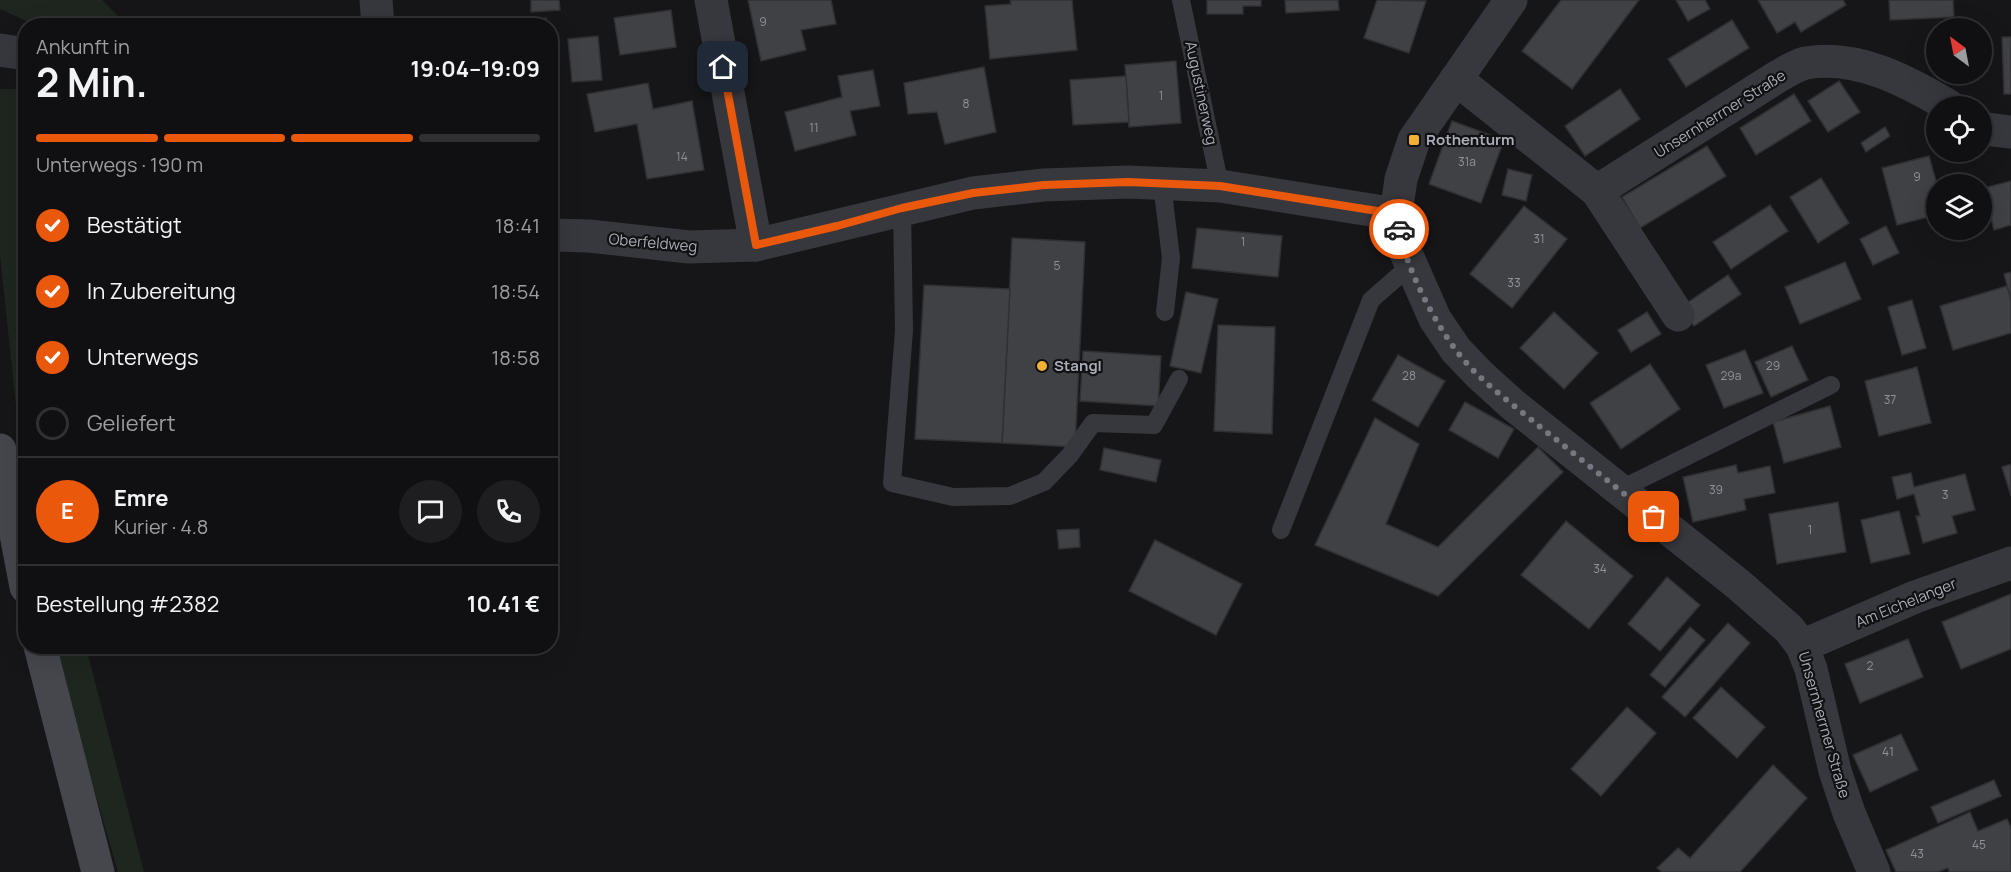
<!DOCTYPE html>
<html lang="de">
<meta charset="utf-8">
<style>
body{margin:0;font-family:Manrope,sans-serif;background:#1e1e20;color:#f1f3f6;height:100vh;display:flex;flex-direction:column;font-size:22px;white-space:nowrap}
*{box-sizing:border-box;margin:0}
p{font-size:20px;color:#9c9d9f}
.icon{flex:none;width:33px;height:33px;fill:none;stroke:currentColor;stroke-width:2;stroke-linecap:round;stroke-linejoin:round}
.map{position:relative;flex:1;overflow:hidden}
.side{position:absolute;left:18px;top:18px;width:540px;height:636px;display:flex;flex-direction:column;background:#101012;border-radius:24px;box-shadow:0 6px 24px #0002,0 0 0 2px #303032}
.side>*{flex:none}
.needle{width:39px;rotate:328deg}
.tools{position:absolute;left:1926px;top:18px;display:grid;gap:12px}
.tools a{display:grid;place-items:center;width:66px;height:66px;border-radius:50%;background:#101012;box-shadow:0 6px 24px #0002,0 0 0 2px #303032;font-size:30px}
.pin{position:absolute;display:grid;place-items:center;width:51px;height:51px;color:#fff;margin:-26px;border-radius:12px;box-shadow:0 3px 9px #0006}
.courier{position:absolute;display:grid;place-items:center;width:60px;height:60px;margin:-30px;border:4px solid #ea580c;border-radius:50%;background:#fff;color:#222;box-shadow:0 2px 8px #0007}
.head em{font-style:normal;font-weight:700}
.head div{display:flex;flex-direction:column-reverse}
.head{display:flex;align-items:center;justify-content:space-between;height:102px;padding:0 18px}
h1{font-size:39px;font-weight:700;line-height:45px}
.bar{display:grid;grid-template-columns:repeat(4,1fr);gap:9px 6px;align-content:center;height:72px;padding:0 18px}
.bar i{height:8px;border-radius:4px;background:#303032}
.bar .selected{background:#ea580c}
.bar p{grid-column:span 4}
.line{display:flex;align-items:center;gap:15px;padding:0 18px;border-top:2px solid #303032}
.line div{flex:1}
.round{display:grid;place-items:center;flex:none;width:63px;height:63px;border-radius:32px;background:#1e1e20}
ol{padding:0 18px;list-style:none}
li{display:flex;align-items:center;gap:18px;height:66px}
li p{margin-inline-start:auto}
li .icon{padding:6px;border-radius:50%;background:#ea580c;color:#fff;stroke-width:4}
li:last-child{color:#9c9d9f}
li i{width:33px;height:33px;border:3px solid #303032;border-radius:50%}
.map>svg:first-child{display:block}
.green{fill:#1e261f}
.building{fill:#404145;stroke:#303034;stroke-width:1.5}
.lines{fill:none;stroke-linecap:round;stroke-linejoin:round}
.lane{stroke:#37383d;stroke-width:18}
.street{stroke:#37383d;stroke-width:33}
.secondary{stroke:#45474d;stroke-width:33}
.done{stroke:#757880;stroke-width:6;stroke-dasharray:0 10.8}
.route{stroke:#ea580c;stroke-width:8}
.poi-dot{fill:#f2b134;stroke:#111113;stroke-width:2}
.labels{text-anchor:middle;stroke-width:4.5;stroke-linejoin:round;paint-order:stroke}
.number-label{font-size:12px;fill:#8e929b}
.street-label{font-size:15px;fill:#a8adb8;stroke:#111113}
.poi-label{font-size:15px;font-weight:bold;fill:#a8adb8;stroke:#111113;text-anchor:start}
</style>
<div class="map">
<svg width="2011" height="872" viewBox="0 0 2011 872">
<rect width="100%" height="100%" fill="#161618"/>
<g class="green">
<path d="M0,0H102L127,25H35L0,9Z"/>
<path d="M18,71L26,73L25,492L0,254V89H18Z"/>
<path d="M55,647H86L144,872H118L68,699Z"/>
</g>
<g class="building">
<path d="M531,0H559L560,10L531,12Z"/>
<path d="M748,0H831L836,24L801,30L806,50L761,61Z"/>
<path d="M1010,0H1072L1077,50L990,59L985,6L1011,4Z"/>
<path d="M1207,0H1261V6H1243V14H1207Z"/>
<path d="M1285,0H1338L1339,10L1286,13Z"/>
<path d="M1377,0L1426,1L1409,53L1364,38Z"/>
<path d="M1561,0H1639L1572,89L1522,51Z"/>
<path d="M1676,0H1705L1710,9L1688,21Z"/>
<path d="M1758,0H1843L1846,5L1801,32L1795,22L1777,33Z"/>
<path d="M1889,0H1953L1954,17L1890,20Z"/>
<path d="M671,10L676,47L620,55L614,18Z"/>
<path d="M546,18L547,26H458V25Z"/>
<path d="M1732,20L1749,48L1686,87L1668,59Z"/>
<path d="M453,21V26H428V23Z"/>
<path d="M598,36L602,80L572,82L568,39Z"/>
<path d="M2002,37H2011V94H2004Z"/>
<path d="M1176,61L1181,123L1129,127L1125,65Z"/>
<path d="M984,67L996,132L945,144L937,112L908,114L904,83Z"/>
<path d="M873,70L880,106L850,111L856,135L795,151L785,112L842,97L838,76Z"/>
<path d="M1126,76L1129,122L1073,125L1070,80Z"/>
<path d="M1839,81L1860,112L1828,132L1808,101Z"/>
<path d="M648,83L653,109L692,101L704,170L647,179L637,124L595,132L587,94Z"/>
<path d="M1620,89L1640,119L1585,156L1565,126Z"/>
<path d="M1794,94L1811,121L1756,155L1740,128Z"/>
<path d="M1452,121L1504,140L1481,203L1429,184Z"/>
<path d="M1885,127L1890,136L1866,152L1861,143Z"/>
<path d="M550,136L556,183L550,184Z"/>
<path d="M1707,146L1726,176L1640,228L1622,197Z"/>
<path d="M1929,156L1937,184L1936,215L1897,225L1882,168Z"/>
<path d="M1508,169L1532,175L1526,201L1502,195Z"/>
<path d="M1821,178L1849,223L1818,243L1790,197Z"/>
<path d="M2011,181V225L1994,230L1984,188Z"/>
<path d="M1770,205L1788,231L1731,269L1713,242Z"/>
<path d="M1524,206L1567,239L1512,308L1470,274Z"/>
<path d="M1886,226L1899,253L1873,265L1860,239Z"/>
<path d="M1197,228L1282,236L1278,277L1192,268Z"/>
<path d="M1012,238L1085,242L1075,447L1002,443Z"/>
<path d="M1845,262L1861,299L1800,324L1785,287Z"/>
<path d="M2011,272V300L2004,274Z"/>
<path d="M1728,275L1741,294L1694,326L1681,307Z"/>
<path d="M924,285L1010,289L1002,443L915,439Z"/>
<path d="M2007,286L2011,300V333L1953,350L1940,306Z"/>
<path d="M1186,292L1218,299L1201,373L1170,366Z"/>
<path d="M1912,300L1926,348L1902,355L1888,307Z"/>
<path d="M1554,312L1598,353L1564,389L1520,348Z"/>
<path d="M1647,312L1661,334L1631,352L1618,330Z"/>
<path d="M1218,325L1275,327L1272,434L1214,431Z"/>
<path d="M1792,346L1808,380L1771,397L1755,362Z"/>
<path d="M1745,350L1763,393L1724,408L1706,365Z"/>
<path d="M1083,351L1161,356L1158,406L1080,401Z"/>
<path d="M1398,355L1445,381L1418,427L1372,400Z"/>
<path d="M1650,364L1680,409L1621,449L1590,403Z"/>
<path d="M1917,367L1931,423L1879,436L1865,381Z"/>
<path d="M1465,402L1514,429L1498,458L1449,430Z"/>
<path d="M1830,406L1841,447L1784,463L1773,422Z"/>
<path d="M1375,418L1419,444L1386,524L1438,547L1538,447L1563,472L1438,596L1315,545Z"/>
<path d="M1104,448L1161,460L1156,482L1100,470Z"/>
<path d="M2011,464V496L2002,467Z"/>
<path d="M1736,465L1738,473L1770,466L1775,493L1744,499L1746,510L1693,522L1683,477Z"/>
<path d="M1911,473L1914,487L1965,474L1975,510L1952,516L1957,533L1923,543L1916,516H1920L1914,494L1897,499L1892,477Z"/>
<path d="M1838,502L1846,552L1777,564L1769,514Z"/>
<path d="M1899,511L1910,554L1871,563L1861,520Z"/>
<path d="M1566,521L1633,576L1589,629L1521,575Z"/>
<path d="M1079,529L1080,547L1059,549L1057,530Z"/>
<path d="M1155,540L1242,584L1216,635L1129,591Z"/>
<path d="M1667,577L1700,605L1660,651L1628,624Z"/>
<path d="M2011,594V649L1961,669L1942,622Z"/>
<path d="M1728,623L1750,643L1685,717L1662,697Z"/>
<path d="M1690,627L1705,640L1665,687L1650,675Z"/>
<path d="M1908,639L1923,677L1860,703L1845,664Z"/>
<path d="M1721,687L1765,727L1737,758L1693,718Z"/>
<path d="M1627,707L1656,733L1601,796L1571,769Z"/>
<path d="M1901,734L1918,770L1870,792L1853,755Z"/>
<path d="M1773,765L1807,798L1740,872H1662L1657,868L1678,848L1690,858Z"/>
<path d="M1994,780L2001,796L1938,823L1931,807Z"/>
<path d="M1970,812L1978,831L2007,819L2011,828V872H1949L1948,868L1938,872H1896L1886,850Z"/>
</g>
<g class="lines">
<g class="lane">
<path d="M1181,0L1220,186"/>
<path d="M1162,184L1171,258L1165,312"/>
<path d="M902,208L904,331L892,483L953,497L1010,496L1044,482L1070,455L1093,423L1154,425L1179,379"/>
<path d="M1619,490L1831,385"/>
<path d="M1281,530L1371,300L1411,265"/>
</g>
<g class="street">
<path d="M376,0L378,26"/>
<path d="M711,0L756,245"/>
<path d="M1511,0L1414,140L1401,179L1396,214L1402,244L1435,319L1456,350L1480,375L1512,404L1739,585L1789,629L1802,646L1811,669L1835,771L1849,813L1874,872"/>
<path d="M0,50L26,54"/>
<path d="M1456,79L1597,191L1777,77C1786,72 1796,65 1806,63C1857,54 1907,81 1949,106"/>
<path d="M1982,127L1986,129L2011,132"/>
<path d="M1597,191L1678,315"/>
<path d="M550,235L589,236L689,247L756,245L973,193L1044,185L1128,182L1220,186L1396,214"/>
<path d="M1802,646L1915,597L2011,563"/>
</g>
<g class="secondary">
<path d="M0,450L26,587"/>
<path d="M40,646L98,872"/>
</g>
</g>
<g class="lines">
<path class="done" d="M1399,229C1406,267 1432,318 1455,349C1477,379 1510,402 1539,426C1577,456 1615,487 1654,517"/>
<path class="route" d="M723,67L756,245L837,226L902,208L973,193L1044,185L1128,182L1220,186L1396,214L1399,229"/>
</g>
<g class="poi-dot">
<rect x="1408" y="134" width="12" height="12" rx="3"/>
<circle cx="1042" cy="366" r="6"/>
</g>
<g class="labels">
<g class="number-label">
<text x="763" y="26">9</text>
<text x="1161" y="100">1</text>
<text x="966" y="108">8</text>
<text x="814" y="132">11</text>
<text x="682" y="161">14</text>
<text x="1467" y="166">31a</text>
<text x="1917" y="181">9</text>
<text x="1539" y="243">31</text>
<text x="1243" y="246">1</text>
<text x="1057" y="270">5</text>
<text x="1514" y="287">33</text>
<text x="1773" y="370">29</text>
<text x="1409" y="380">28</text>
<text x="1731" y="380">29a</text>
<text x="1890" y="404">37</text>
<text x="1716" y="494">39</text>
<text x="1945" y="499">3</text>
<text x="1810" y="534">1</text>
<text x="1600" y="573">34</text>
<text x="1870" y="670">2</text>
<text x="1888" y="756">41</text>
<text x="1979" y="849">45</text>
<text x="1917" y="858">43</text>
</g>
<g class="street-label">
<text transform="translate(1201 93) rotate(78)" y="5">Augustinerweg</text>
<text transform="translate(1720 114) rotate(-32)" y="5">Unsernherrner Straße</text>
<text transform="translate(653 243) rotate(5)" y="5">Oberfeldweg</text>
<text transform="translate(1906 603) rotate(-22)" y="5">Am Eichelanger</text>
<text transform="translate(1824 725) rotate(74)" y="5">Unsernherrner Straße</text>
</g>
<g class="poi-label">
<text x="1426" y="145">Rothenturm</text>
<text x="1054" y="371">Stangl</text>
</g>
</g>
</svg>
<div class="tools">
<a><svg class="needle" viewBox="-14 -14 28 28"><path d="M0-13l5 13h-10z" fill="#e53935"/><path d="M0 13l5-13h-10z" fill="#9c9d9f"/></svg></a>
<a><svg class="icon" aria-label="locate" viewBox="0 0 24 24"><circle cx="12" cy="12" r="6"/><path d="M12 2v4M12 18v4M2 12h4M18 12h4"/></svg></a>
<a><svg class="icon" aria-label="layers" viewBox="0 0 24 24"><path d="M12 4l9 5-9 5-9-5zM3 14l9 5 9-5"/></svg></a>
</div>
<div class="pin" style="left:1654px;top:517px;background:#ea580c"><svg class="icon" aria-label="bag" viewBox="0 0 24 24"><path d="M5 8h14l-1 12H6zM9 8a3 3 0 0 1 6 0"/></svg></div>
<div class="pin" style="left:723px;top:67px;background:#1f2937"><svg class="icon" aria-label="home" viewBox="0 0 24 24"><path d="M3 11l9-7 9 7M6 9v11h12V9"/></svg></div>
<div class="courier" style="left:1399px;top:229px"><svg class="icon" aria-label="car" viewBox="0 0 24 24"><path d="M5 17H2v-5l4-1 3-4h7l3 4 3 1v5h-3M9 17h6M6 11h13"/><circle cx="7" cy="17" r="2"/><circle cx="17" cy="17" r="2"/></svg></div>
<section class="side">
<div class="head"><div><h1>2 Min.</h1><p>Ankunft in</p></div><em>19:04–19:09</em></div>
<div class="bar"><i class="selected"></i><i class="selected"></i><i class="selected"></i><i></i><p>Unterwegs · 190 m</p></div>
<ol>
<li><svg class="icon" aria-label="check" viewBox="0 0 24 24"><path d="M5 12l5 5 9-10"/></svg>Bestätigt<p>18:41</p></li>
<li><svg class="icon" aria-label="check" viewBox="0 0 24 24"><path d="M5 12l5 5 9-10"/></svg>In Zubereitung<p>18:54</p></li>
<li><svg class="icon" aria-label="check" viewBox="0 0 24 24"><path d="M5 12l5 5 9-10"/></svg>Unterwegs<p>18:58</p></li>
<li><i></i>Geliefert</li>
</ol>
<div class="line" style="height:108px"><b class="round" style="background:#ea580c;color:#fff">E</b><div><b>Emre</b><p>Kurier · 4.8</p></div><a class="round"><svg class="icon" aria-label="chat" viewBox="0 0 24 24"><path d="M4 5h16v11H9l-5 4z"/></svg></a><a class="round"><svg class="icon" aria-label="phone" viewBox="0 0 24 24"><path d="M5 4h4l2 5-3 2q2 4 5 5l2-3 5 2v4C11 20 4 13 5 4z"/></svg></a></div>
<div class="line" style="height:78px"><div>Bestellung #2382</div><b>10.41 €</b></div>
</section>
</div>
